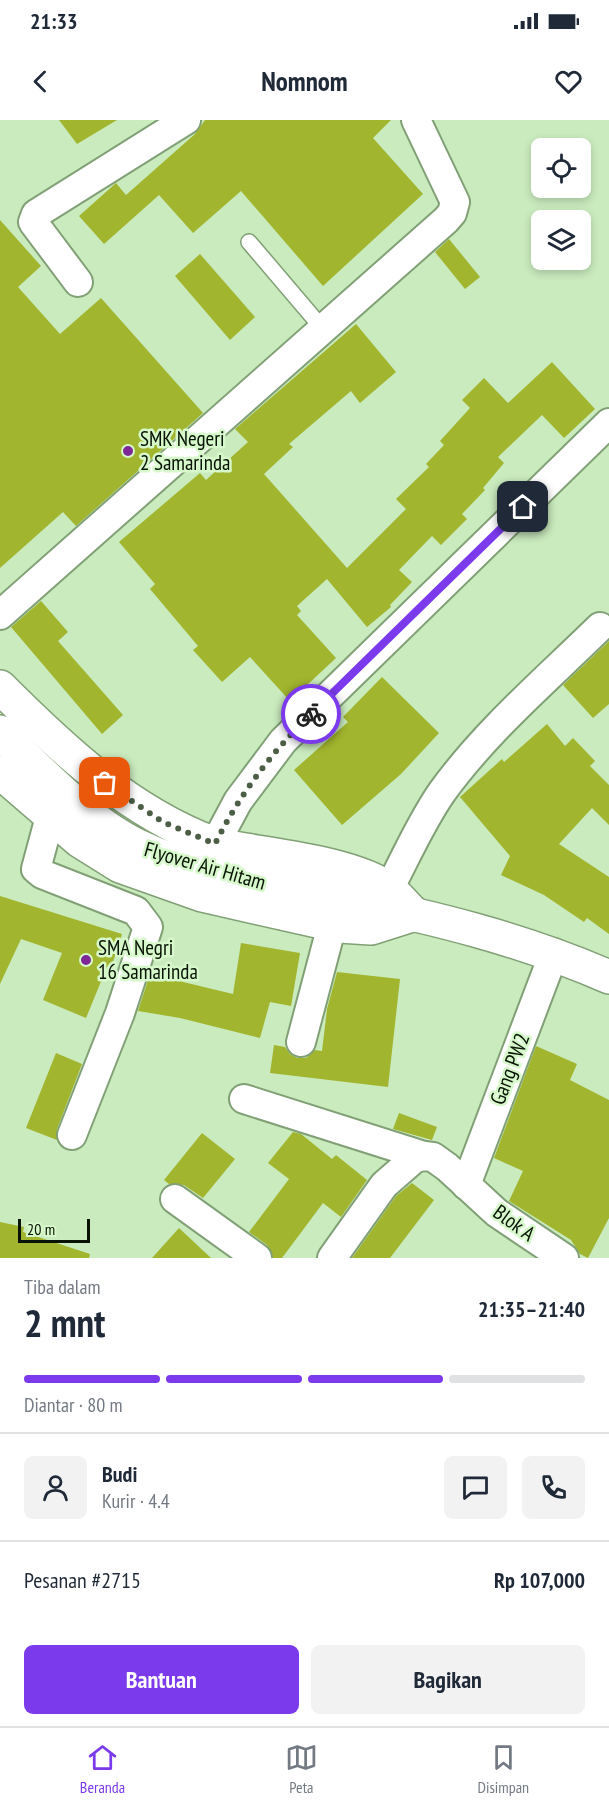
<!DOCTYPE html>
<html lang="id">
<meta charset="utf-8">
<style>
body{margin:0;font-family:"PT Sans Narrow",sans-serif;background:#f2f2f3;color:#1f2937;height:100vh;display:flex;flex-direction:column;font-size:22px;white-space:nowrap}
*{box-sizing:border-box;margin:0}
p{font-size:20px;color:#747a83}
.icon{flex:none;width:33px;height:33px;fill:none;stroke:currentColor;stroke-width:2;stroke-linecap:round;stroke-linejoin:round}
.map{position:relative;height:1138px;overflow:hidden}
.drawer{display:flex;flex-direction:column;background:#fff;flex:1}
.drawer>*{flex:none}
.fabs{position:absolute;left:531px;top:18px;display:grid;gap:12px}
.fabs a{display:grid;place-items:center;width:60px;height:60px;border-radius:9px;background:#fff;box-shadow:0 3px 9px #0003;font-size:30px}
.scale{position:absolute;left:18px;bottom:15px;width:72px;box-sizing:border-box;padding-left:6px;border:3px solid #081305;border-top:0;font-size:16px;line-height:21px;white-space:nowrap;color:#081305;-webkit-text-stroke:4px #d7f8cb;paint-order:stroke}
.pin{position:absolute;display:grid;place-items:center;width:51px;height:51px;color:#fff;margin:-26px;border-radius:12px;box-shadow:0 3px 9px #0006}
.courier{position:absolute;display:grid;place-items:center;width:60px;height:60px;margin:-30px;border:4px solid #7c3aed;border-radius:50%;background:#fff;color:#222;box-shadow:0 2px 8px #0007}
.headline em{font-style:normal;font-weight:700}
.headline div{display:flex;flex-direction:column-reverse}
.headline{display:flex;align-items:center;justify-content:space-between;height:102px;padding:0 24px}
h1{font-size:39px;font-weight:700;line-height:45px}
.bar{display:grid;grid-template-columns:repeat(4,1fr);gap:9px 6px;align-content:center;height:72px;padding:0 24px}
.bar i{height:8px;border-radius:4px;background:#e0e1e3}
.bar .on{background:#7c3aed}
.bar p{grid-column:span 4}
.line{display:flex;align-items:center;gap:15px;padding:0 24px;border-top:2px solid #e0e1e3}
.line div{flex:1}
.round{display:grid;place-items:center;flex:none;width:63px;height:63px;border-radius:9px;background:#f2f2f3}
.button{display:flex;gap:12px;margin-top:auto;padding:12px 24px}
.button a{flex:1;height:69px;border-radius:9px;background:#7c3aed;color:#fff;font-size:24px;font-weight:700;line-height:69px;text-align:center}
.button a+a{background:#f2f2f3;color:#1f2937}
.status{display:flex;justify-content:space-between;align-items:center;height:42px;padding:0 30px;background:#fff;direction:ltr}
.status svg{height:16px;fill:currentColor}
header{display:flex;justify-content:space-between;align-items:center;height:78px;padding:0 24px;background:#fff;font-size:27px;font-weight:700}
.menu{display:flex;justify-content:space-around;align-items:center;height:84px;border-top:2px solid #e0e1e3;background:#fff;font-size:16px;color:#747a83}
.menu a{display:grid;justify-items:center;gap:3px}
.menu .on{color:#7c3aed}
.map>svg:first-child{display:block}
.building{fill:#a2b52e}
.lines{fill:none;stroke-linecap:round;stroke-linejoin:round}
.lane-casing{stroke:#81a076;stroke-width:18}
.street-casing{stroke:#81a076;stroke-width:32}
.highway-casing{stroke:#81a076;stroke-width:36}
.lane{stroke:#fff;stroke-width:15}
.street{stroke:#fff;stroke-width:28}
.highway{stroke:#fff;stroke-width:33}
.done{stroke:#4c5f46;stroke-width:6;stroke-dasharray:0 10.8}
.route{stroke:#7c3aed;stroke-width:8}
.poi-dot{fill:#7d2896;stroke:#d7f8cb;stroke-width:2}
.labels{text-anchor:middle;stroke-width:5;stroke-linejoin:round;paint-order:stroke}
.poi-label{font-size:21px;fill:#081305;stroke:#d7f8cb;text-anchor:start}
.street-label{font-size:21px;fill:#081305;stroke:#d7f8cb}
</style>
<div class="status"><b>21:33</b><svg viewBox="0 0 49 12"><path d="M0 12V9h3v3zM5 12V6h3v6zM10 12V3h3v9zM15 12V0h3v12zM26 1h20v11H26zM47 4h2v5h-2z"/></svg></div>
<header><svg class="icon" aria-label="back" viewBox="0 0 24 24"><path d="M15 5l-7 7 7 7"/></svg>Nomnom<svg class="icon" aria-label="heart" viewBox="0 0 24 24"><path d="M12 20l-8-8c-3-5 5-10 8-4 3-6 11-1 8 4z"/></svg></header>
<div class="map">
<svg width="609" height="1138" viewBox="0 0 609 1138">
<rect width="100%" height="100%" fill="#caebbe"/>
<g class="building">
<path d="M59,0H117L77,24Z"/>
<path d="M205,0H391L373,18L423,74L323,166L241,71L193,113L159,75L104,124L79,96L116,63L126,75L195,14Z"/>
<path d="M0,100L41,146L18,167L60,214L101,178L203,293L76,406L63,392L0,448Z"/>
<path d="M449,119L480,157L465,169L435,132Z"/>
<path d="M200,134L255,197L230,220L175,156Z"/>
<path d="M356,204L396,252L360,283L351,271L289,324L293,327L264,354L347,448L406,389L396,379L429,347L426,344L444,325L440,321L470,288L462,280L484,258L508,283L552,242L595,289L564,318L542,295L498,337L504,343L483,368L485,370L462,394L467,399L441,425L432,416L399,450L412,462L390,485L391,487L367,507L327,459L297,486L301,491L297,495L336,538L290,581L250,537L222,562L193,530L198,526L150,469L155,464L119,422L200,353L206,360L248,322L235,309Z"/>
<path d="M41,481L68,512L58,521L123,595L102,614L11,507Z"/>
<path d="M609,521V584L593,598L563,565Z"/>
<path d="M382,557L439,613L401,654L342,705L294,650L348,602L343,597Z"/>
<path d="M547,604L565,626L573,618L595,641L590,646L609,665V705L592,688L559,724L609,757V814L587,798L584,802L544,775L501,755L510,736L460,677L502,639L504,642Z"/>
<path d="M0,776L122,814L111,848L107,847L86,898L43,880L62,833L21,819L0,864Z"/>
<path d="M241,823L300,833L291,886L270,882L260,918L180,898L138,891L150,854L233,874Z"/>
<path d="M337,852L400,859L388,967L270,953L274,925L285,927L290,934L297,938H306L315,930L322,931L327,889Z"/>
<path d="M536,926L577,944L570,960L609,980V1098L588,1138L580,1134L571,1120L509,1081L523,1051L494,1038Z"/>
<path d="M56,933L82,944L57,1009V1020L26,1008Z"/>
<path d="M399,993L437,1007L432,1020L393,1009Z"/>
<path d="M293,1012L301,1014L332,1039L336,1035L367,1060L341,1097L323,1083L282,1138H273L267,1125L249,1112L289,1059L268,1043Z"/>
<path d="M202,1013L235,1039L203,1078L184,1065L169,1064L164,1060Z"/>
<path d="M412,1063L434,1080L390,1138H352L396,1076Z"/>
<path d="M0,1102L24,1107L23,1112L90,1134L89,1138H0Z"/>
<path d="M179,1108L211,1138H152Z"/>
</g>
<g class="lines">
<defs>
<path id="lane" d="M249,122L323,209"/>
<g id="street">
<path d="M78,162L33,102L36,94L186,0"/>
<path d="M0,495L446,100L452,93L455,82L416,0"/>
<path d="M50,697L36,749L42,754L136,791L148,807L120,893L72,1015"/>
<path d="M215,724L238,681L283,621L609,303"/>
<path d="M389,769C406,737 421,702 442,672C486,611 546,560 600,507"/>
<path d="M301,922L332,805"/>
<path d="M244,979L424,1036"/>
<path d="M466,1065L554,833"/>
<path d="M175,1079L257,1138"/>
<path d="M332,1138L384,1065L415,1038L424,1036L433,1037L447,1047L497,1093L564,1138"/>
</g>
<g id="highway">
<path d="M0,567C63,630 128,691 212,723C226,728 243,729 257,732C294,738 359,747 389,769C397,775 404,784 411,791"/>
<path d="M0,612C39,650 87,701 136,725C199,756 271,764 338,778C432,797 522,819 609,857"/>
<path d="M0,652L80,721L120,746L202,775L339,806L371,808L412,795"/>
</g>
</defs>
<use href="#lane" class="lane-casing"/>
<use href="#street" class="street-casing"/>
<use href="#highway" class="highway-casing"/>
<use href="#lane" class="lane"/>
<use href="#street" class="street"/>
<use href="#highway" class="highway"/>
</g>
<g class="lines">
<path class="done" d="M105,663L163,702L215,724C240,674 271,633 311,594"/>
<path class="route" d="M311,594L523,387"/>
</g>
<g class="poi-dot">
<circle cx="128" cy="331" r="6"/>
<circle cx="86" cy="840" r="6"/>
</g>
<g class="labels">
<g class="poi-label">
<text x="140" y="326">SMK Negeri<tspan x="140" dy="24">2 Samarinda</tspan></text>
<text x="98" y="835">SMA Negri<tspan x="98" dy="24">16 Samarinda</tspan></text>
</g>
<g class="street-label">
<text transform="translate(205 746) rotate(16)" y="7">Flyover Air Hitam</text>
<text transform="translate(510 949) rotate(-69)" y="7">Gang PW2</text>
<text transform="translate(514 1103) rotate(36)" y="7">Blok A</text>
</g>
</g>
</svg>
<div class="fabs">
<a><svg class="icon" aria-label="locate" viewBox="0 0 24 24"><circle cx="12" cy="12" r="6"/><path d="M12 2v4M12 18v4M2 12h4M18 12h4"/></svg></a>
<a><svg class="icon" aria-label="layers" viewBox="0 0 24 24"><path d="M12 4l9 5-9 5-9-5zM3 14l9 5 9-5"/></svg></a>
</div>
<div class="scale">20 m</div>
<div class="pin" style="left:105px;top:663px;background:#ea580c"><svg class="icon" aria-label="bag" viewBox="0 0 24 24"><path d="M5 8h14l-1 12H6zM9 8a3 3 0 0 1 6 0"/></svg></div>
<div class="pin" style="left:523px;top:387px;background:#1f2937"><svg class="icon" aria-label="home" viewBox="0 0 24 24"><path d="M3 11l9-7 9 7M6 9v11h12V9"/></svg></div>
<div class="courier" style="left:311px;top:594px"><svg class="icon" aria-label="bike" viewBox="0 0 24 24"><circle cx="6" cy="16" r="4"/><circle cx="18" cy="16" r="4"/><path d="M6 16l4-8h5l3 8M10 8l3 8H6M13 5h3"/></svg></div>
</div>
<section class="drawer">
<div class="headline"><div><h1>2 mnt</h1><p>Tiba dalam</p></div><em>21:35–21:40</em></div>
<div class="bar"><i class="on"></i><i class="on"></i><i class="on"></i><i></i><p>Diantar · 80 m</p></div>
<div class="line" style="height:108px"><a class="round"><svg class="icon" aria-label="person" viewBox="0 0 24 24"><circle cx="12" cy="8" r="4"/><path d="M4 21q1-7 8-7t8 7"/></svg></a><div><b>Budi</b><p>Kurir · 4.4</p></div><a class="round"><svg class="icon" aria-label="chat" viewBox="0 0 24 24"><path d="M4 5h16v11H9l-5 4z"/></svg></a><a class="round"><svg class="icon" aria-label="phone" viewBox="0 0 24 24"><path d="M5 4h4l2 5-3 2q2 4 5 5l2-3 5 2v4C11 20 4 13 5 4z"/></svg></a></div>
<div class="line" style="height:78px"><div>Pesanan #2715</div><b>Rp 107,000</b></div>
<div class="button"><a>Bantuan</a><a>Bagikan</a></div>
</section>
<nav class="menu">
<a class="on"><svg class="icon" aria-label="home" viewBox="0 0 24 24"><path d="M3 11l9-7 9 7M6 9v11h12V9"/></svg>Beranda</a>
<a><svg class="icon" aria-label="map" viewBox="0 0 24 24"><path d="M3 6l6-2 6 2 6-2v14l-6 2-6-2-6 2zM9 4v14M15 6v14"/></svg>Peta</a>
<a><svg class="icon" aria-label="saved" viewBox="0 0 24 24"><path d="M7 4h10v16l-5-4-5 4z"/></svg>Disimpan</a>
</nav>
